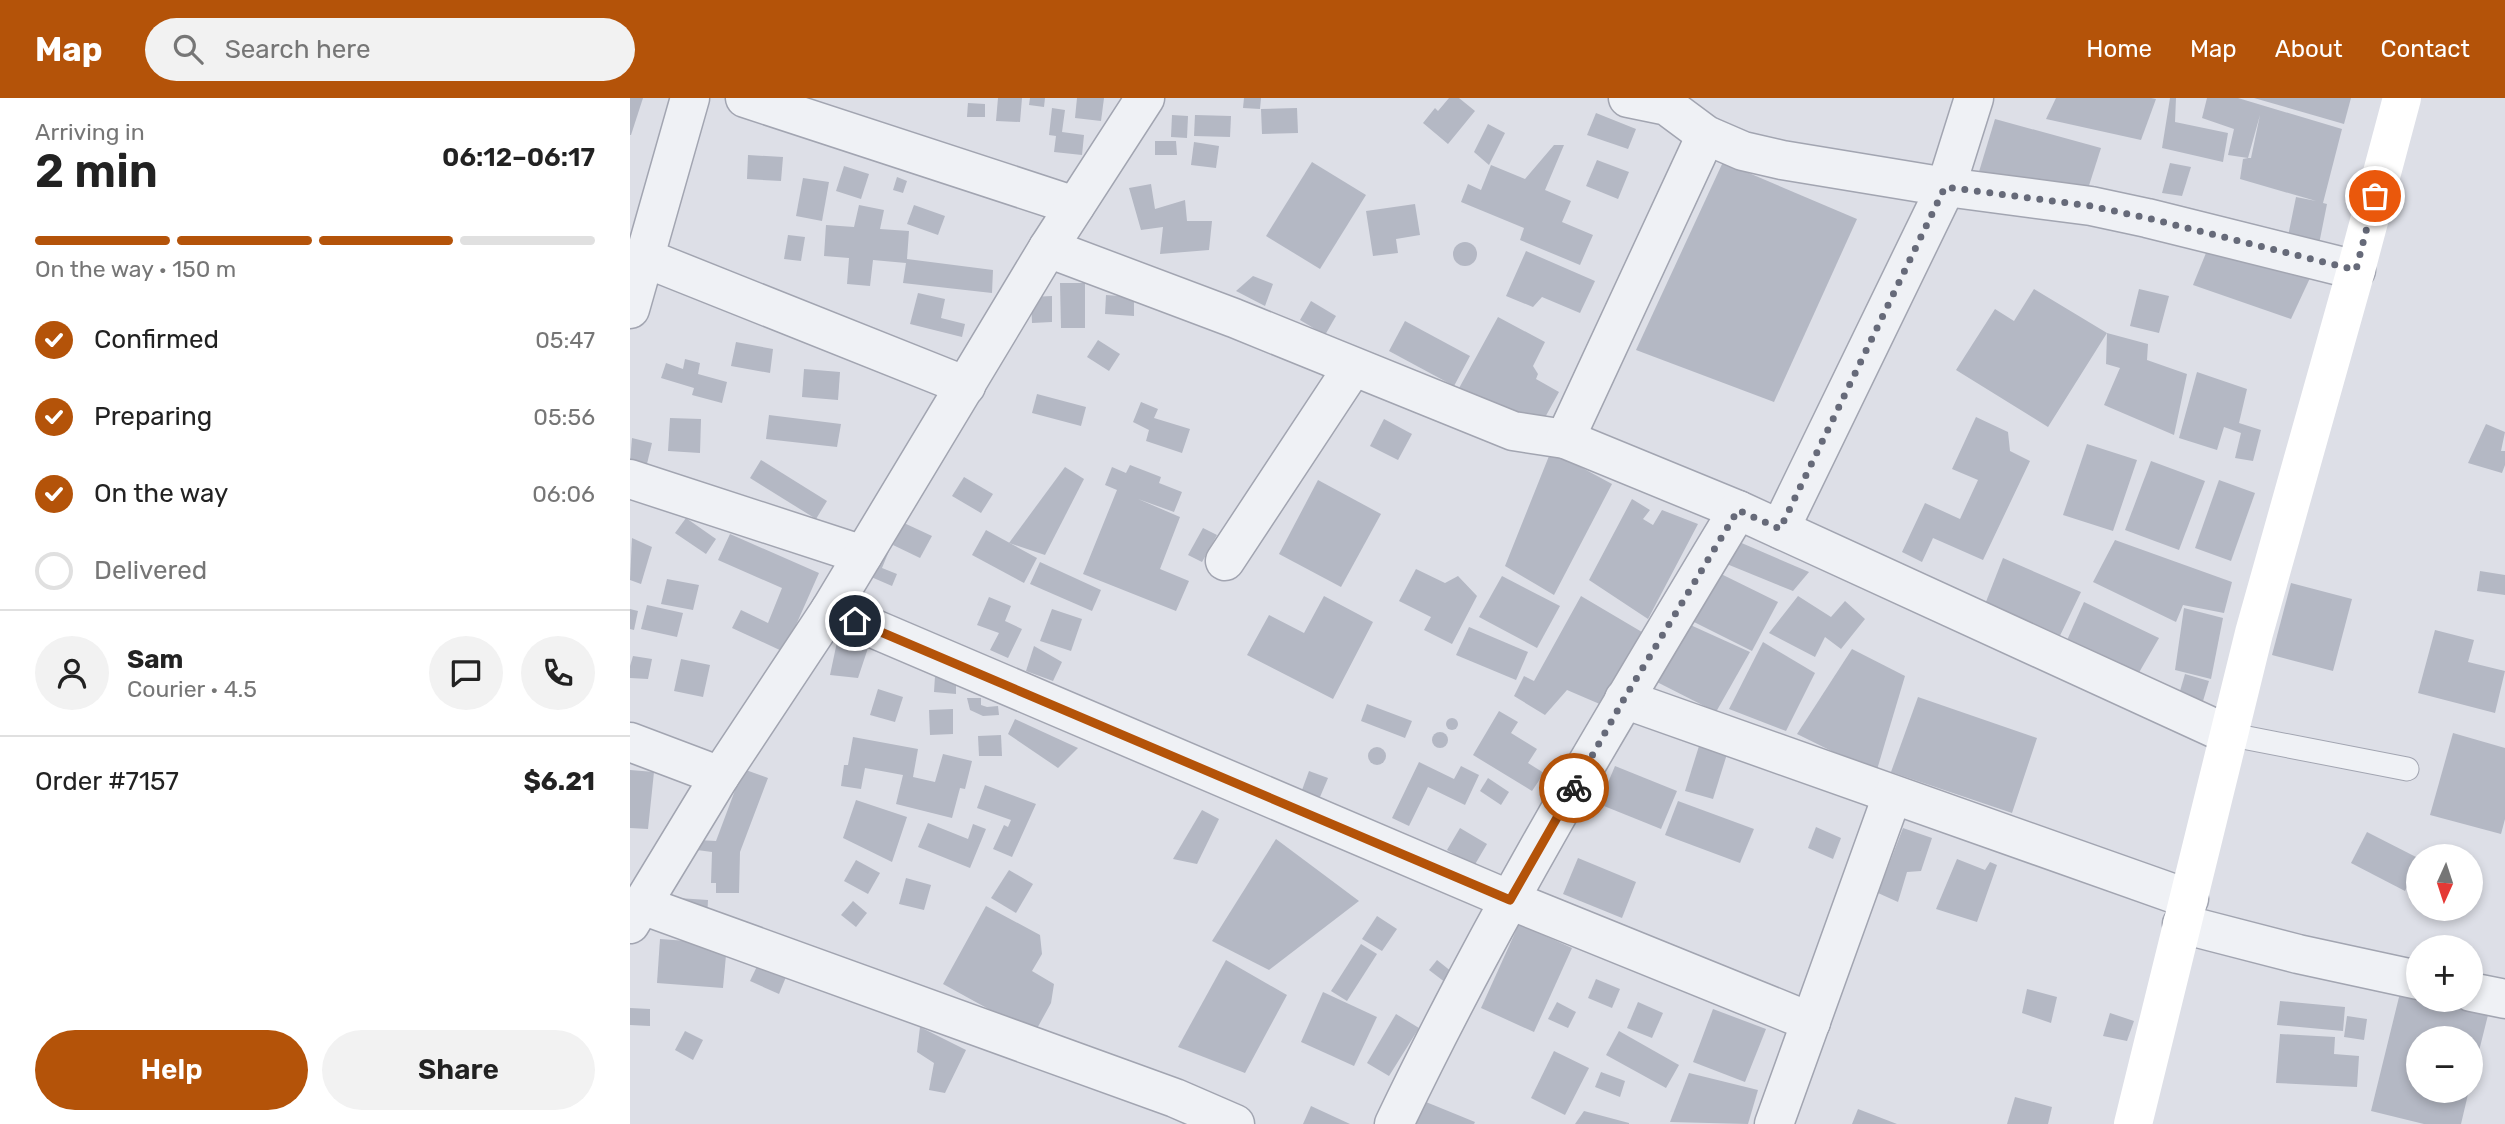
<!DOCTYPE html>
<meta charset="utf-8">
<style>
body{margin:0;font-family:Rubik,sans-serif;background:#f2f2f2;color:#222;height:100vh;display:flex;flex-direction:column;font-size:26px;white-space:nowrap}
*{box-sizing:border-box;margin:0}
p{font-size:23px;color:#767676}
.icon{flex:none;width:38px;height:38px;fill:none;stroke:currentColor;stroke-width:2;stroke-linecap:round;stroke-linejoin:round}
.map{position:relative;flex:1;overflow:hidden}
.panel{display:flex;flex-direction:column;background:#fff;width:630px}
.panel>*{flex:none}
.needle{width:46px;rotate:183deg}
.tools{position:absolute;left:1776px;top:746px;display:grid;gap:14px}
.tools a{display:grid;place-items:center;width:77px;height:77px;border-radius:50%;background:#fff;box-shadow:0 4px 10px #0003;font-size:35px}
.pin{position:absolute;display:grid;place-items:center;width:60px;height:60px;color:#fff;margin:-30px;border:4px solid #fff;border-radius:50%;box-shadow:0 2px 7px #0007}
.courier{position:absolute;display:grid;place-items:center;width:70px;height:70px;margin:-35px;border:5px solid #b45309;border-radius:50%;background:#fff;color:#222;box-shadow:0 2px 9px #0007}
.overview em{font-style:normal;font-weight:600}
.overview div{display:flex;flex-direction:column-reverse}
.overview{display:flex;align-items:center;justify-content:space-between;height:119px;padding:0 35px}
h1{font-size:46px;font-weight:600;line-height:52px}
.bar{display:grid;grid-template-columns:repeat(4,1fr);gap:10px 7px;align-content:center;height:84px;padding:0 35px}
.bar i{height:9px;border-radius:5px;background:#e0e0e0}
.bar .current{background:#b45309}
.bar p{grid-column:span 4}
.line{display:flex;align-items:center;gap:18px;padding:0 35px;border-top:2px solid #e0e0e0}
.line div{flex:1}
.round{display:grid;place-items:center;flex:none;width:74px;height:74px;border-radius:37px;background:#f2f2f2}
ol{padding:0 35px;list-style:none}
li{display:flex;align-items:center;gap:21px;height:77px}
li p{margin-inline-start:auto}
li .icon{padding:7px;border-radius:50%;background:#b45309;color:#fff;stroke-width:4}
li:last-child{color:#767676}
li i{width:38px;height:38px;border:4px solid #e0e0e0;border-radius:50%}
.button{display:flex;gap:14px;margin-top:auto;padding:14px 35px}
.button a{flex:1;height:80px;border-radius:42px;background:#b45309;color:#fff;font-size:28px;font-weight:600;line-height:80px;text-align:center}
.button a+a{background:#f2f2f2;color:#222}
header{display:flex;align-items:center;gap:42px;box-sizing:border-box;height:98px;padding:0 35px;background:#b45309;color:#fff}
header strong{font-size:33px}
nav{display:flex;gap:38px;margin-inline-start:auto;font-size:24px}
.search{width:490px;height:63px;background:#f2f2f2;display:flex;align-items:center;gap:18px;box-sizing:border-box;padding:0 24px;border-radius:38px;color:#767676;font-size:26px}
main{display:flex;flex:1;min-height:0}
.map>svg:first-child{display:block}
.building{fill:#b4b8c4;fill-rule:evenodd}
.lines{fill:none;stroke-linecap:round;stroke-linejoin:round}
.lane-casing{stroke:#a2a5b1;stroke-width:25}
.street-casing{stroke:#a2a5b1;stroke-width:41}
.lane{stroke:#eff1f5;stroke-width:23}
.street{stroke:#eff1f5;stroke-width:38}
.secondary{stroke:#fff;stroke-width:38}
.done{stroke:#666a79;stroke-width:7;stroke-dasharray:0 12.6}
.route{stroke:#b45309;stroke-width:9}
</style>
<header>
<strong>Map</strong>
<div class="search"><svg class="icon" aria-label="search" viewBox="0 0 24 24"><circle cx="10" cy="10" r="6"/><path d="M15 15l6 6"/></svg>Search here</div>
<nav><a>Home</a><a>Map</a><a>About</a><a>Contact</a></nav>
</header>
<main>
<section class="panel">
<div class="overview"><div><h1>2 min</h1><p>Arriving in</p></div><em>06:12–06:17</em></div>
<div class="bar"><i class="current"></i><i class="current"></i><i class="current"></i><i></i><p>On the way · 150 m</p></div>
<ol>
<li><svg class="icon" aria-label="check" viewBox="0 0 24 24"><path d="M5 12l5 5 9-10"/></svg>Confirmed<p>05:47</p></li>
<li><svg class="icon" aria-label="check" viewBox="0 0 24 24"><path d="M5 12l5 5 9-10"/></svg>Preparing<p>05:56</p></li>
<li><svg class="icon" aria-label="check" viewBox="0 0 24 24"><path d="M5 12l5 5 9-10"/></svg>On the way<p>06:06</p></li>
<li><i></i>Delivered</li>
</ol>
<div class="line" style="height:126px"><a class="round"><svg class="icon" aria-label="person" viewBox="0 0 24 24"><circle cx="12" cy="8" r="4"/><path d="M4 21q1-7 8-7t8 7"/></svg></a><div><b>Sam</b><p>Courier · 4.5</p></div><a class="round"><svg class="icon" aria-label="chat" viewBox="0 0 24 24"><path d="M4 5h16v11H9l-5 4z"/></svg></a><a class="round"><svg class="icon" aria-label="phone" viewBox="0 0 24 24"><path d="M5 4h4l2 5-3 2q2 4 5 5l2-3 5 2v4C11 20 4 13 5 4z"/></svg></a></div>
<div class="line" style="height:91px"><div>Order #7157</div><b>$6.21</b></div>
<div class="button"><a>Help</a><a>Share</a></div>
</section>
<div class="map">
<svg width="1875" height="1026" viewBox="0 0 1875 1026">
<rect width="100%" height="100%" fill="#dddfe7"/>
<g class="building">
<path d="M0,0H13L1,37H0Z"/>
<path d="M368,0H392L390,24L366,23Z"/>
<path d="M400,0H415L414,9L399,7Z"/>
<path d="M447,0H474L471,23L445,20Z"/>
<path d="M614,0H631L630,11L613,10Z"/>
<path d="M819,0H829L845,13L818,46L793,25L805,10L808,13Z"/>
<path d="M1426,0H1521L1526,1L1511,42L1416,21Z"/>
<path d="M1540,0H1546L1545,24L1598,35L1593,64L1532,50Z"/>
<path d="M1577,0H1608L1712,31L1693,105L1697,106L1688,151L1657,143L1666,99L1686,103L1610,81L1613,61L1618,60L1598,57L1604,31L1572,20ZM1630,17L1621,60H1618Z"/>
<path d="M1624,0H1721L1714,26Z"/>
<path d="M338,5L355,6V19H337Z"/>
<path d="M422,10L435,12L432,34L454,37L452,57L424,54L426,38L419,37Z"/>
<path d="M667,10L668,35L632,36L631,11Z"/>
<path d="M966,15L1006,31L998,51L957,37Z"/>
<path d="M542,17L558,18L557,40L541,39Z"/>
<path d="M565,17L601,18L600,39L564,38Z"/>
<path d="M1365,21L1471,50L1456,97L1348,77Z"/>
<path d="M858,26L875,35L859,67L844,54Z"/>
<path d="M525,43H546L547,57H525Z"/>
<path d="M564,44L589,48L586,70L561,67Z"/>
<path d="M924,47H934L915,92L941,103L932,124L963,137L950,167L890,142L894,130L831,104L838,86L851,92L861,67L895,81Z"/>
<path d="M118,57L153,59L151,83L117,81Z"/>
<path d="M967,62L999,74L988,101L956,88Z"/>
<path d="M682,64L736,97L690,171L636,138Z"/>
<path d="M1093,64L1227,121L1144,304L1006,252Z"/>
<path d="M1540,65L1561,69L1552,98L1532,95Z"/>
<path d="M214,68L239,76L231,101L206,93Z"/>
<path d="M267,79L277,83L273,95L263,92Z"/>
<path d="M173,80L199,84L192,123L166,118Z"/>
<path d="M521,86L525,111L555,102L557,123H582L579,152L530,156L533,129L511,132L499,90Z"/>
<path d="M785,106L790,137L766,141L768,155L743,158L736,113Z"/>
<path d="M229,107L254,112L250,131L279,133L277,161L363,172L362,195L273,185L276,165L243,162L240,188L217,186L219,160L194,158L196,127L224,129Z"/>
<path d="M284,107L315,118L308,137L277,126Z"/>
<path d="M158,137L175,139L171,163L154,161Z"/>
<circle cx="835" cy="156" r="12"/>
<path d="M1578,150L1680,180L1661,221L1563,187Z"/>
<path d="M896,153L965,183L950,215L912,199L903,209L876,198Z"/>
<path d="M623,178L643,186L635,208L606,193Z"/>
<path d="M430,185H455V230H431Z"/>
<path d="M1404,191L1477,235L1418,329L1326,272L1365,211L1384,223Z"/>
<path d="M1509,191L1539,198L1529,235L1500,228Z"/>
<path d="M288,195L315,201L311,220L335,226L332,239L280,226Z"/>
<path d="M476,197L504,199V218L475,216Z"/>
<path d="M422,198V224L402,225L401,199Z"/>
<path d="M681,203L706,218L695,237L670,222Z"/>
<path d="M868,219L915,244L903,268L908,276L906,281L929,294L907,334L828,292Z"/>
<path d="M775,223L840,258L824,288L759,253Z"/>
<path d="M1477,235L1518,246L1517,262L1557,276L1544,337L1474,307L1490,270L1476,266Z"/>
<path d="M468,242L490,256L479,273L457,259Z"/>
<path d="M106,244L143,251L140,275L101,268Z"/>
<path d="M55,261L70,265L68,276L97,284L92,305L62,297L64,290L31,280L36,265L53,271Z"/>
<path d="M174,271L210,274L208,302L172,299Z"/>
<path d="M1567,274L1617,291L1609,325L1631,332L1623,363L1605,360L1611,335L1594,329L1587,352L1549,340Z"/>
<path d="M407,296L456,309L451,328L402,315Z"/>
<path d="M511,304L528,311L524,320L560,331L552,355L516,343L519,332L503,324Z"/>
<path d="M139,317L211,326L207,349L136,341Z"/>
<path d="M1346,319L1378,334L1380,353L1400,363L1353,462L1303,440L1292,464L1272,454L1295,405L1330,421L1348,382L1322,371Z"/>
<path d="M40,320L71,321L70,355L38,353Z"/>
<path d="M754,321L782,336L768,362L740,348Z"/>
<path d="M1856,326L1875,334L1871,353H1875V367L1872,375L1838,365Z"/>
<path d="M2,340L22,345L16,370L0,365Z"/>
<path d="M1457,346L1507,362L1483,433L1433,417Z"/>
<path d="M921,353L982,386L924,497L875,468Z"/>
<path d="M131,362L197,403L186,421L120,380Z"/>
<path d="M1521,363L1575,383L1549,452L1495,432Z"/>
<path d="M500,367L531,379L529,385L552,394L544,414L508,401L550,419L530,471L559,483L546,513L453,476L487,392L475,387L482,369L496,375Z"/>
<path d="M435,369L454,381L415,457L379,445Z"/>
<path d="M334,379L363,396L351,415L322,398Z"/>
<path d="M688,382L751,416L711,489L649,456Z"/>
<path d="M1589,382L1625,395L1601,463L1565,450Z"/>
<path d="M1002,401L1020,412L1013,421L1023,427L1032,412L1068,426L1018,521L959,482Z"/>
<path d="M56,420L86,441L76,456L45,435Z"/>
<path d="M274,425L302,438L290,460L263,447Z"/>
<path d="M573,430L587,437L572,464L558,457Z"/>
<path d="M356,432L407,460L394,485L342,457Z"/>
<path d="M100,436L189,475L154,554L102,530L111,512L138,525L152,490L88,462Z"/>
<path d="M2,440L22,449L11,486L0,482Z"/>
<path d="M1100,440L1179,474L1163,493L1087,462Z"/>
<path d="M1485,442L1602,484L1594,515L1553,507L1546,524L1463,484Z"/>
<path d="M244,447L259,453L252,470L267,476L262,488L232,475Z"/>
<path d="M1373,460L1451,494L1425,548L1352,514Z"/>
<path d="M410,464L471,492L462,513L400,486Z"/>
<path d="M786,471L815,485L828,478L847,498L822,546L794,532L801,519L769,503Z"/>
<path d="M1850,473L1875,477V497L1847,493Z"/>
<path d="M1087,474L1148,504L1122,553L1058,521Z"/>
<path d="M872,478L930,508L907,550L849,519Z"/>
<path d="M37,481L69,487L63,512L31,506Z"/>
<path d="M1661,485L1722,501L1703,573L1642,557Z"/>
<path d="M694,498L743,524L703,601L617,557L639,517L674,535Z"/>
<path d="M951,498L1017,537L979,610L937,592L915,617L884,598L894,578L904,583Z"/>
<path d="M1168,498L1201,519L1215,503L1235,521L1211,551L1195,539L1185,559L1139,535Z"/>
<path d="M359,499L381,508L375,523L392,531L378,560L360,552L369,535L347,527Z"/>
<path d="M1454,504L1529,540L1507,578L1434,549Z"/>
<path d="M17,507L53,515L47,539L11,531Z"/>
<path d="M1554,510L1593,520L1581,581L1545,572Z"/>
<path d="M0,511L8,513L4,532L0,531Z"/>
<path d="M422,511L452,521L441,553L410,543Z"/>
<path d="M1056,525L1120,554L1086,614L1025,583Z"/>
<path d="M839,529L898,554L886,582L826,557Z"/>
<path d="M1805,532L1844,542L1838,564L1875,573L1865,615L1788,595Z"/>
<path d="M207,544L238,550L228,580L200,577Z"/>
<path d="M1133,544L1185,575L1156,633L1099,611Z"/>
<path d="M404,548L432,564L423,583L396,573Z"/>
<path d="M1222,551L1275,578L1246,675L1167,636Z"/>
<path d="M3,558L22,561L18,581L0,580V568Z"/>
<path d="M51,561L80,567L73,599L44,593Z"/>
<path d="M1555,576L1579,583L1573,603L1550,593Z"/>
<path d="M305,578L326,579V596L304,594Z"/>
<path d="M248,591L273,599L265,624L240,617Z"/>
<path d="M1288,599L1407,640L1382,715L1261,674Z"/>
<path d="M337,600H351V607L357,609L368,608L369,617L353,618L340,612Z"/>
<path d="M737,606L782,623L775,640L731,623Z"/>
<path d="M323,611V636L300,637L299,612Z"/>
<path d="M869,613L888,624L881,635L907,651L898,665L914,675L902,693L843,657Z"/>
<circle cx="822" cy="626" r="6"/>
<path d="M385,621L448,650L428,670L378,636Z"/>
<circle cx="810" cy="642" r="8"/>
<path d="M1823,635L1875,650V721L1871,736L1800,717Z"/>
<path d="M371,637L372,658H349L348,638Z"/>
<path d="M223,639L288,651L283,679L305,684L313,656L342,663L335,691L330,690L322,720L266,706L273,677L235,670L231,691L211,688L214,667H218Z"/>
<path d="M1069,648L1097,656L1083,701L1055,693Z"/>
<circle cx="747" cy="658" r="9"/>
<path d="M789,664L824,681L831,668L849,677L835,707L798,689L779,728L762,720Z"/>
<path d="M985,668L1047,693L1031,731L969,706Z"/>
<path d="M113,671L138,680L110,754L109,795H86V785H81L82,754L67,752L68,742L86,743Z"/>
<path d="M0,672L24,674L18,731L0,730Z"/>
<path d="M679,673L698,680L690,699L672,692Z"/>
<path d="M858,680L879,694L871,707L850,693Z"/>
<path d="M355,687L406,706L382,759L363,751L374,727L378,729L381,722L347,710Z"/>
<path d="M226,702L277,719L262,764L213,740Z"/>
<path d="M1048,703L1124,731L1110,765L1035,737Z"/>
<path d="M572,712L589,721L567,766L543,761Z"/>
<path d="M298,725L338,741L343,726L356,731L340,770L288,749Z"/>
<path d="M1186,729L1211,740L1203,761L1178,750Z"/>
<path d="M830,730L857,746L844,768L817,752Z"/>
<path d="M1273,730L1302,740L1291,773L1277,774L1268,804L1248,795Z"/>
<path d="M1737,734L1788,760V766L1775,793L1721,765Z"/>
<path d="M646,741L729,803L639,872L582,843Z"/>
<path d="M948,760L1006,784L992,820L933,796Z"/>
<path d="M1327,761L1355,772L1360,764L1367,767L1347,824L1306,811Z"/>
<path d="M226,762L250,775L238,796L214,783Z"/>
<path d="M379,772L403,786L386,815L361,800Z"/>
<path d="M276,780L301,787L294,812L269,806Z"/>
<path d="M48,800L78,802L77,821Z"/>
<path d="M223,803L237,815L226,829L211,817Z"/>
<path d="M356,808L410,837L412,856L402,873L424,886L421,905L404,936L313,886Z"/>
<path d="M747,818L767,831L752,853L732,841Z"/>
<path d="M889,826L942,850L904,934L851,910Z"/>
<path d="M30,841L97,846L93,890L27,885Z"/>
<path d="M731,846L747,856L717,903L701,893Z"/>
<path d="M130,862L158,874L149,896L120,883Z"/>
<path d="M596,862L657,897L615,975L548,949Z"/>
<path d="M807,862L827,878L820,888L799,872Z"/>
<path d="M966,881L990,891L982,910L958,900Z"/>
<path d="M1397,891L1427,899L1421,925L1392,915Z"/>
<path d="M693,894L747,919L724,968L671,944Z"/>
<path d="M1770,895L1858,917L1842,981L1841,940H1788V992H1839L1831,1026H1794L1741,1013Z"/>
<path d="M1650,903L1715,909L1713,933L1647,927Z"/>
<path d="M927,904L946,914L938,930L918,921Z"/>
<path d="M1008,904L1033,915L1022,940L997,930Z"/>
<path d="M0,910L20,911V928L0,927Z"/>
<path d="M1083,911L1136,931L1115,984L1063,964Z"/>
<path d="M1480,915L1504,923L1497,943L1473,938Z"/>
<path d="M766,916L789,930L759,978L737,965Z"/>
<path d="M1717,918L1737,921L1734,942L1714,939Z"/>
<path d="M290,929L336,952L315,995L299,992L304,965L287,954Z"/>
<path d="M55,933L73,942L63,962L45,952Z"/>
<path d="M989,933L1049,967L1036,990L976,957Z"/>
<path d="M1650,936L1705,939L1704,956L1729,958L1727,989L1646,985Z"/>
<path d="M924,953L959,970L935,1017L901,1000Z"/>
<path d="M971,974L995,983L990,999L965,989Z"/>
<path d="M1059,975L1128,992L1118,1026L1040,1024Z"/>
<path d="M1385,999L1422,1009L1418,1026H1377Z"/>
<path d="M796,1004L845,1024L844,1026H784Z"/>
<path d="M681,1008L720,1026H673Z"/>
<path d="M1228,1011L1267,1026H1222Z"/>
<path d="M954,1013L999,1025V1026H945Z"/>
</g>
<g class="lines">
<defs>
<path id="lane" d="M1597,636L1777,671"/>
<g id="street">
<path d="M115,0L445,108"/>
<path d="M998,0L1037,8L1076,37L1113,53L1152,62L1316,89L1461,108L1517,120L1726,172"/>
<path d="M418,150L604,220L883,333L935,341L1108,412L1597,636"/>
<path d="M15,160L336,288"/>
<path d="M0,211L60,0"/>
<path d="M935,341L1076,37"/>
<path d="M0,381L233,457"/>
<path d="M1150,431L1316,89L1344,0"/>
<path d="M595,463L723,269"/>
<path d="M200,512L880,802L1181,924"/>
<path d="M994,601L1559,801"/>
<path d="M0,644L90,678L200,512L418,150L515,0"/>
<path d="M12,807L545,1000L605,1026"/>
<path d="M0,826L90,678"/>
<path d="M1552,826L1668,856L1788,882"/>
<path d="M1841,894L1875,901"/>
<path d="M764,1026C865,814 987,613 1108,412"/>
<path d="M1144,1026L1262,698"/>
</g>
</defs>
<use href="#lane" class="lane-casing"/>
<use href="#street" class="street-casing"/>
<use href="#lane" class="lane"/>
<use href="#street" class="street"/>
<path class="secondary" d="M1503,1026L1624,535L1726,172L1772,0"/>
</g>
<g class="lines">
<path class="done" d="M944,690L994,601L1108,412L1150,431L1315,89L1461,108L1517,120L1726,172L1745,98"/>
<path class="route" d="M225,523L880,802L944,690"/>
</g>
</svg>
<div class="tools">
<a><svg class="needle" viewBox="-14 -14 28 28"><path d="M0-13l5 13h-10z" fill="#e53935"/><path d="M0 13l5-13h-10z" fill="#767676"/></svg></a>
<a>+</a>
<a>−</a>
</div>
<div class="pin" style="left:1745px;top:98px;background:#ea580c"><svg class="icon" aria-label="bag" viewBox="0 0 24 24"><path d="M5 8h14l-1 12H6zM9 8a3 3 0 0 1 6 0"/></svg></div>
<div class="pin" style="left:225px;top:523px;background:#1f2937"><svg class="icon" aria-label="home" viewBox="0 0 24 24"><path d="M3 11l9-7 9 7M6 9v11h12V9"/></svg></div>
<div class="courier" style="left:944px;top:690px"><svg class="icon" aria-label="bike" viewBox="0 0 24 24"><circle cx="6" cy="16" r="4"/><circle cx="18" cy="16" r="4"/><path d="M6 16l4-8h5l3 8M10 8l3 8H6M13 5h3"/></svg></div>
</div>
</main>
